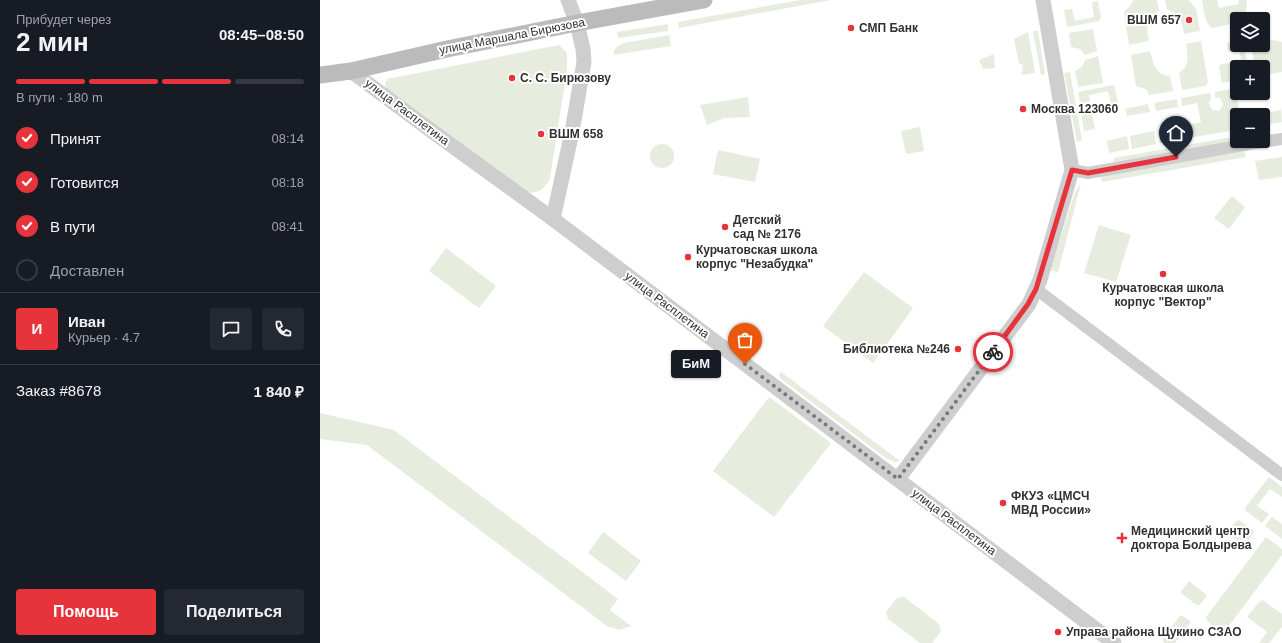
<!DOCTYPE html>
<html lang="ru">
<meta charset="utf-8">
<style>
body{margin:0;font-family:Arial,sans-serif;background:#242831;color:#f1f3f6;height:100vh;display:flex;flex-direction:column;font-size:15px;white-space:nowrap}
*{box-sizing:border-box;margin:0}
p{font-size:13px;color:#9ea1a6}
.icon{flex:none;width:22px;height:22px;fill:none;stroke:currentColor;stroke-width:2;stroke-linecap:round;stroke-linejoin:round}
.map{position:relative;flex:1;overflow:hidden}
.drawer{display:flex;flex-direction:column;background:#171b24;width:320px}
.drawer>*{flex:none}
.tools{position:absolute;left:910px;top:12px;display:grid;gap:8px}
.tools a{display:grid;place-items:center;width:40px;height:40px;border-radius:4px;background:#171b24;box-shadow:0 1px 3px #0004;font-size:20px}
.pin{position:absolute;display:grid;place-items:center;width:34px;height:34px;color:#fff;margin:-41px -17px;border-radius:50% 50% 50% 0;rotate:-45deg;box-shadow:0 0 4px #0007}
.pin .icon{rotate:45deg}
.courier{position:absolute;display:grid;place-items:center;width:40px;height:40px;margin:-20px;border:3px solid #e7343c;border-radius:50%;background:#fff;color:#222;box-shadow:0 1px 5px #0007}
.bubble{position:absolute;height:28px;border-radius:4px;background:#171b24;box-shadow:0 1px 3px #0004;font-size:13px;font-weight:700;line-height:28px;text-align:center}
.head em{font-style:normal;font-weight:700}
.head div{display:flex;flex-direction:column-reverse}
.head{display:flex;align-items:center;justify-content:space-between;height:68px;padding:0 16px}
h1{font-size:26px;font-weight:700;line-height:30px}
.bar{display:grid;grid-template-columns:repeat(4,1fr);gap:6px 4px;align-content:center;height:48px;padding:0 16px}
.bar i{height:5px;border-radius:3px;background:#363941}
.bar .active{background:#e7343c}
.bar p{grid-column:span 4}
.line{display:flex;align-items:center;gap:10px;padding:0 16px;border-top:1px solid #363941}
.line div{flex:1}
.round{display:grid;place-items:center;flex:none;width:42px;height:42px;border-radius:4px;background:#242831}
ol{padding:0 16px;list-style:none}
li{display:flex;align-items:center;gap:12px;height:44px}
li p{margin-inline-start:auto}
li .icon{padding:4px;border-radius:50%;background:#e7343c;color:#fff;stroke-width:4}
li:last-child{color:#9ea1a6}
li i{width:22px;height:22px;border:2px solid #363941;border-radius:50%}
.button{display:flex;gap:8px;margin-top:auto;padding:8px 16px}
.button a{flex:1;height:46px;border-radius:4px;background:#e7343c;color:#fff;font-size:16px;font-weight:700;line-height:46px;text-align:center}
.button a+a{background:#242831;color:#f1f3f6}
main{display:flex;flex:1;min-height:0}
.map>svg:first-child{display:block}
.green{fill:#e6eddf}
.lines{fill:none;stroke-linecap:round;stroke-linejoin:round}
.minor{stroke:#cecece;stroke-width:12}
.tertiary{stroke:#cecece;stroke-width:15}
.secondary{stroke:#bbb;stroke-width:17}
.done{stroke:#797979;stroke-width:4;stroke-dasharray:0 7.2}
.route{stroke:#e7343c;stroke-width:5}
.poi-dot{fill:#e7343c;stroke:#fff;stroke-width:1.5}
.labels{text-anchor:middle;stroke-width:4;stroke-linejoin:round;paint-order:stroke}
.poi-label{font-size:12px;font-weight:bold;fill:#313131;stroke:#fff;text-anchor:start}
.street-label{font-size:12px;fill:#313131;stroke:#fff}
</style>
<main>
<section class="drawer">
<div class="head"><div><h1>2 мин</h1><p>Прибудет через</p></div><em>08:45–08:50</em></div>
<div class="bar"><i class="active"></i><i class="active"></i><i class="active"></i><i></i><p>В пути · 180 m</p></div>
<ol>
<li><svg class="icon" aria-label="check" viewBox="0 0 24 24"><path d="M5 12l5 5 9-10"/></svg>Принят<p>08:14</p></li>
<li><svg class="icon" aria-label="check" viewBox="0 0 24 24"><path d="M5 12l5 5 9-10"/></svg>Готовится<p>08:18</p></li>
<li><svg class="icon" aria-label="check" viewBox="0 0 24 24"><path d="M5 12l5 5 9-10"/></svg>В пути<p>08:41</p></li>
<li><i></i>Доставлен</li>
</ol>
<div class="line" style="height:72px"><b class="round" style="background:#e7343c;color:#fff">И</b><div><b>Иван</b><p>Курьер · 4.7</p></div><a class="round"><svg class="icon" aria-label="chat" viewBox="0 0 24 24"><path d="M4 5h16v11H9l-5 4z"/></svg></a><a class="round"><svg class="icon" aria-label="phone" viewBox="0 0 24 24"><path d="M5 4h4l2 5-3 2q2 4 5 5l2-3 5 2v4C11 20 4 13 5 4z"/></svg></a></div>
<div class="line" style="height:52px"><div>Заказ #8678</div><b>1 840 ₽</b></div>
<div class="button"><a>Помощь</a><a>Поделиться</a></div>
</section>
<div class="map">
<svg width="962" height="643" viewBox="0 0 962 643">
<rect width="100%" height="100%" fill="#fff"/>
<g class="green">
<path d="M480,0H511L359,28L358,22Z"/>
<path d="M813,0H837L839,11C826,18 826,28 829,41L809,45L804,12L811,5Z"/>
<path d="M845,0H869L876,9L880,31L864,34C862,21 861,14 847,10Z"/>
<path d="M882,0H897L899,8L919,4L918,0H926L927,5L924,19H917V23L892,28C884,23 884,9 882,0Z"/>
<path d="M778,1L781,17L779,21L747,27L744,10L752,9L755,21L774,17L772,2Z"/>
<path d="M348,24V31L298,38L297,32Z"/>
<path d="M773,29L777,51L765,55L760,49L751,47L749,33Z"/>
<path d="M713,31H718L725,74L721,75Z"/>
<path d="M708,32L715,73L701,75V72L703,71L702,64H699L694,39Z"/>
<path d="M349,35L351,46L293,55C294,48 297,46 304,43Z"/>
<path d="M947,39L962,42V72L943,75V67H935L931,45H943V40Z"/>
<path d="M881,41L888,82L886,86L862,90L859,73C870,67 868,55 866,44Z"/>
<path d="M917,41V45H924L928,67H917V80L902,83L899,65L921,60L919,50L908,52L907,43Z"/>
<path d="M239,45L247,53V70L230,178C224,191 216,195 202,191L69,92L65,85L67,79Z"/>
<path d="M830,51C833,64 836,75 850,76L853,91L829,95L826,89L816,86L811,55Z"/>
<path d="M674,54L675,68L663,69L659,60Z"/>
<path d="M778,56L783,83L758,87L755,71C761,68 764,66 765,60Z"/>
<path d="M750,72L762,140L757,142L744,73Z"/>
<path d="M794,85L798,102L791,104L788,91L769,95L770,105L761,107L758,92Z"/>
<path d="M917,88V93H929V95L917,97L920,115H917V130L868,138L865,126L881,122L877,103L862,106L861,98L890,93L891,99L889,102L890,107C896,113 900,112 903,104L900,98L895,97V92Z"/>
<path d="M428,97L430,117L404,118L387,125L380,105Z"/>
<path d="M857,99L858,107L836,111L834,103Z"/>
<path d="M828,104L830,112L807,116L805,109Z"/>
<path d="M771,110L775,129L764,131L761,112Z"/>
<path d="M961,110L962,122L943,125V115H937Z"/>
<path d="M861,126L864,139L840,143L838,130Z"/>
<path d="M600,127L604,151L586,154L581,131Z"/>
<path d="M834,131L836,144L812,149L810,136Z"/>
<path d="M807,136L809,149L789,153L787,141Z"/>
<path d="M917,136V141L793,162L794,158Z"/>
<circle cx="342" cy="156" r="12"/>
<path d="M398,150L440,159L435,182L393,174Z"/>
<path d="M924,151L926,157L782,182L780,176Z"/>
<path d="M962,157V177L939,180L935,161Z"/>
<path d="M761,184L738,272L730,270L755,192Z"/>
<path d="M912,196L925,207L909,229L894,218Z"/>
<path d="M779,225L811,235L796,282L764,273Z"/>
<path d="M126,248L176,286L159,308L109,271Z"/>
<path d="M544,272L593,308L553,363L503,326Z"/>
<path d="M461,372L580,461L575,462L567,459L460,378L459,374Z"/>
<path d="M449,397L511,443L454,517L393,471Z"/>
<path d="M0,413L74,430L298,599L290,610L311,626L299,630L287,626L47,445L0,439Z"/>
<path d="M949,477L962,487V497L950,489L937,506L949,514L942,523L925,510V508Z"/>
<path d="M952,517L962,524V539L945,526Z"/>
<path d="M919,520L933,530L934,532L924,546L907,533L916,521Z"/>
<path d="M283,532L321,561L306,581L268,553Z"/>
<path d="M946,537L962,549V555L905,631L901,632L887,621L886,617Z"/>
<path d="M869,581L887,595L880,605H877L862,594L861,591Z"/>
<path d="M584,597L618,623L621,631L612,643H600L568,619L566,612L577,598Z"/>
<path d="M943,600L962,614V627L949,643H939L947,632L927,617L939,602Z"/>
<path d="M860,616H863L871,622L855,643H844L843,638Z"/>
</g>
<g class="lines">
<g class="minor">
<path d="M752,170L768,173L929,144L962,139"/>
<path d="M716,289L962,475"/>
</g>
<g class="tertiary">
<path d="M31,71L109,129L233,219L794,643"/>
<path d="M233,219L252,132L264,62L263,49L257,23L248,0"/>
<path d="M578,479L709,304L720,280L752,170L723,0"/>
</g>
<path class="secondary" d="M0,75L31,71L127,49L257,23L384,0"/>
</g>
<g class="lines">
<path class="done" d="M425,364L578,479L673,352"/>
<path class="route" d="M673,352L708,304L716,289L752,170L768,173L856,157"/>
</g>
<g class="poi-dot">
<circle cx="869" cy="20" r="4"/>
<circle cx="531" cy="28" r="4"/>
<circle cx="192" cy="78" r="4"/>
<circle cx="703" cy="109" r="4"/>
<circle cx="221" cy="134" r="4"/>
<circle cx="405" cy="227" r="4"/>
<circle cx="368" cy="257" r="4"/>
<circle cx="843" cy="274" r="4"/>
<circle cx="638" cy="349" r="4"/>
<circle cx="683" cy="503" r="4"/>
<path d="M800 532h4v4h4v4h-4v4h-4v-4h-4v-4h4z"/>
<circle cx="738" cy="632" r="4"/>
</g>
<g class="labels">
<g class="poi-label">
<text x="861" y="24" text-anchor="end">ВШM 657</text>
<text x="539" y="32">СМП Банк</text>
<text x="200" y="82">С. С. Бирюзову</text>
<text x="711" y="113">Москва 123060</text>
<text x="229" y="138">ВШM 658</text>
<text x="413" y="224">Детский<tspan x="413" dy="14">сад № 2176</tspan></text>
<text x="376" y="254">Курчатовская школа<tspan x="376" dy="14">корпус "Незабудка"</tspan></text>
<text x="843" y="292" text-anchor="middle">Курчатовская школа<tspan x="843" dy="14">корпус "Вектор"</tspan></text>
<text x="630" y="353" text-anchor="end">Библиотека №246</text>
<text x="691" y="500">ФКУЗ «ЦМСЧ<tspan x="691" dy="14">МВД России»</tspan></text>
<text x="811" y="535">Медицинский центр<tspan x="811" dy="14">доктора Болдырева</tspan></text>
<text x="746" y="636">Управа района Щукино СЗАО</text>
</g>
<g class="street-label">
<text transform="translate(192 36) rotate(-11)" y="4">улица Маршала Бирюзова</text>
<text transform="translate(87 112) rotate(37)" y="4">улица Расплетина</text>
<text transform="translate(347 305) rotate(37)" y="4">улица Расплетина</text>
<text transform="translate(634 522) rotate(37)" y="4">улица Расплетина</text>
</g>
</g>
</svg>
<div class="tools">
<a><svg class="icon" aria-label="layers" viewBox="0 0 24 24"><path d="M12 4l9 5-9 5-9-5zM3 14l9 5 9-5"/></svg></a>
<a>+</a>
<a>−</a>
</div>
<div class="pin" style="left:425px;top:364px;background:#ea580c"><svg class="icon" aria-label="bag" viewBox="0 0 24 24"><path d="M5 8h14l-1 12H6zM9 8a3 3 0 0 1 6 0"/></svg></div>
<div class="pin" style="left:856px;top:157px;background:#1f2937"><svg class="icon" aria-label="home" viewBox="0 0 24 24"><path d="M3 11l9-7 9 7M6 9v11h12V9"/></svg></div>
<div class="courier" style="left:673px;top:352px"><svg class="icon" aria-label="bike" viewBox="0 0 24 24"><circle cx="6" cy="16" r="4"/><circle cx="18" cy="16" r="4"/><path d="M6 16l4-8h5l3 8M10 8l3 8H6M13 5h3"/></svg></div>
<div class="bubble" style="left:351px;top:350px;width:50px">БиМ</div>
</div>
</main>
